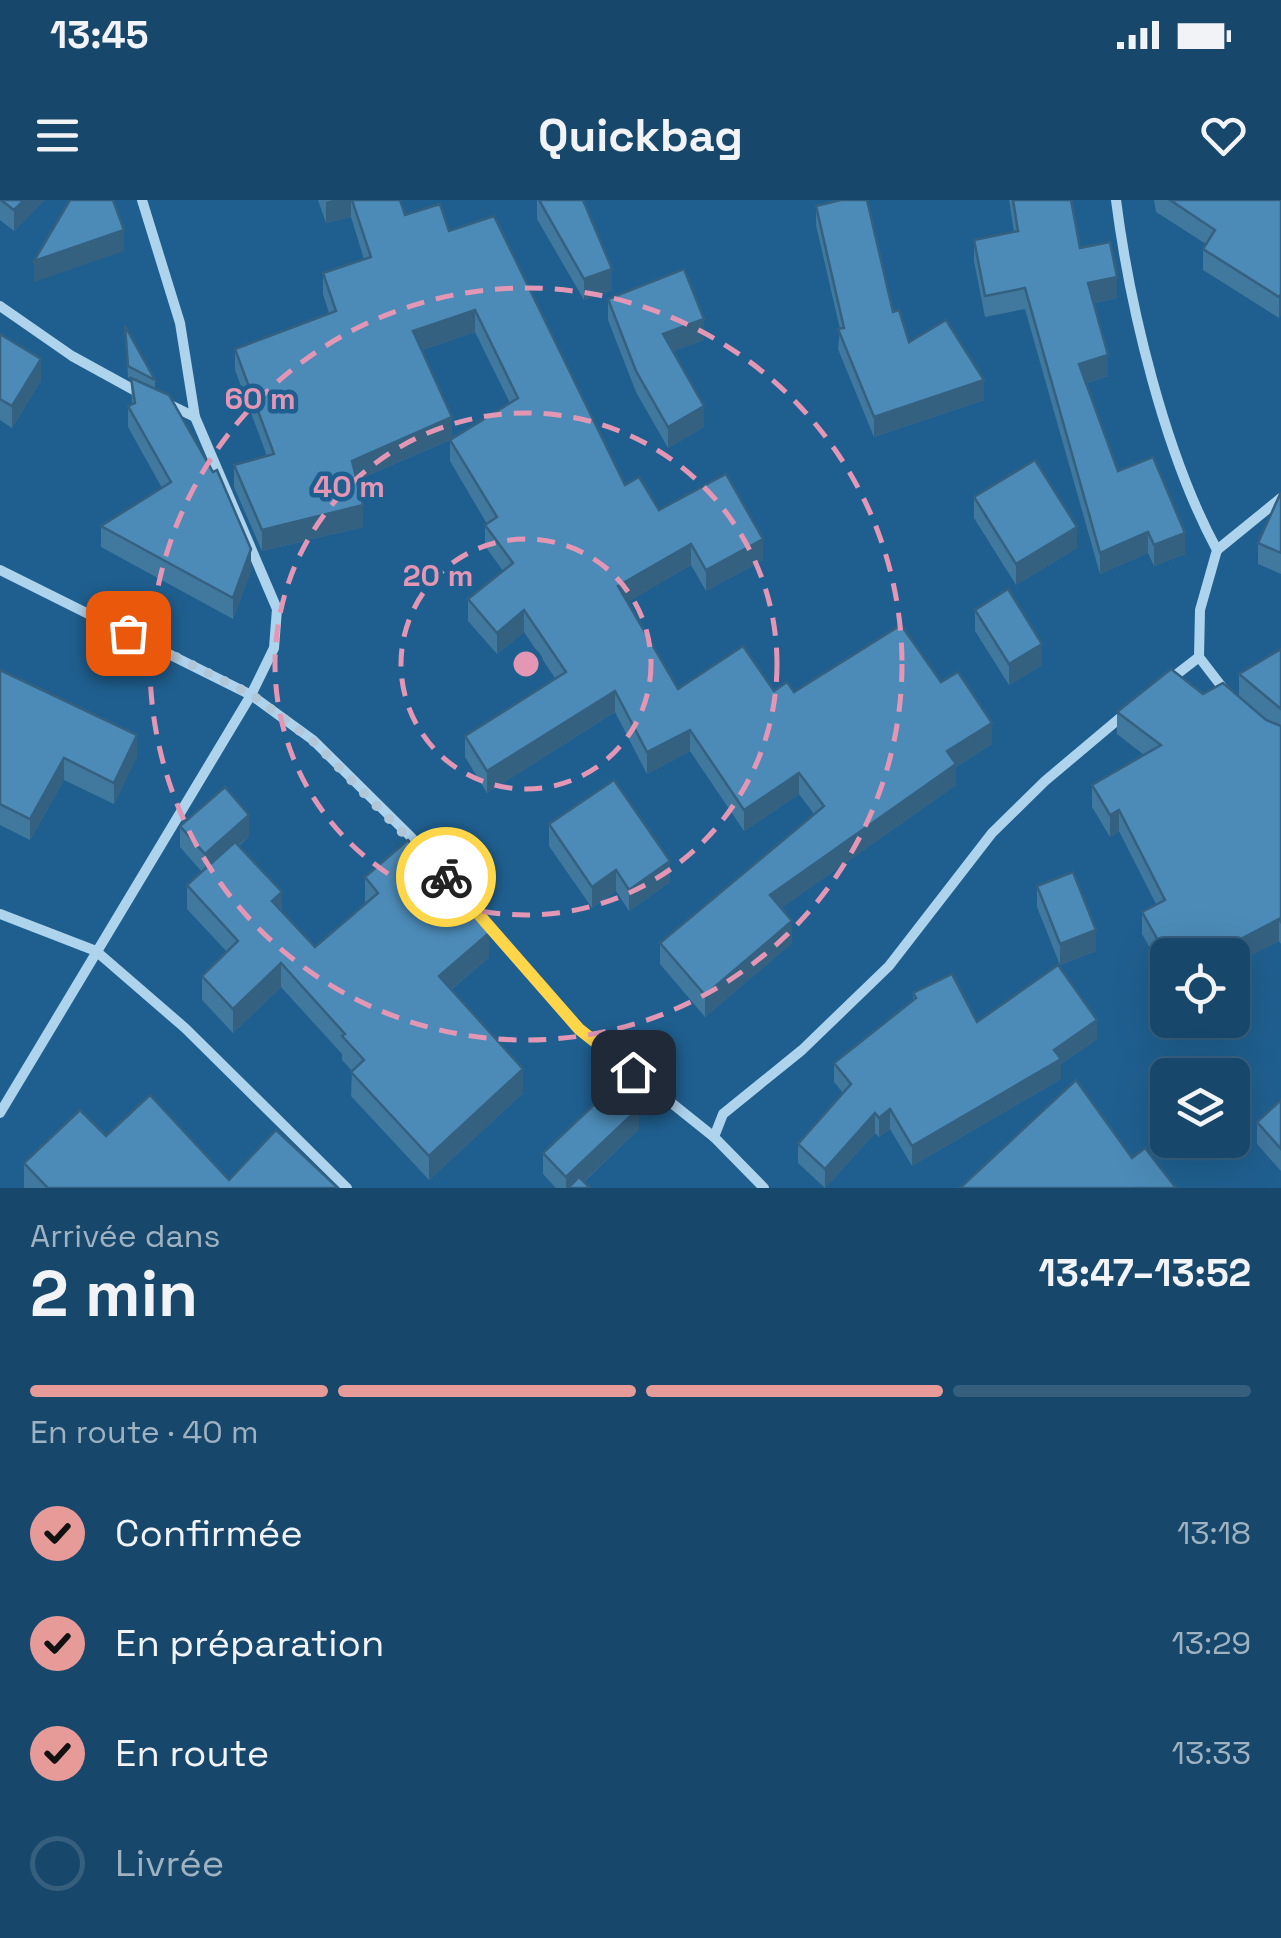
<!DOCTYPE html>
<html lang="fr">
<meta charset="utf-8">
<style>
body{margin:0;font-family:"Space Grotesk",sans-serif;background:#245173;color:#f1f3f6;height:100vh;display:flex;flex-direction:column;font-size:38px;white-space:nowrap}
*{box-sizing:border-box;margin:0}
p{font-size:32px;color:#9eb2c1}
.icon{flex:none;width:55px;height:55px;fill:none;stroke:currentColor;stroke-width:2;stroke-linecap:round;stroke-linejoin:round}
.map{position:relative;height:988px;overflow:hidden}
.sheet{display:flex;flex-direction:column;background:#17476b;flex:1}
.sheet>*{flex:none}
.buttons{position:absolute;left:1150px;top:738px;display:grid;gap:20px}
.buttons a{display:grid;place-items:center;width:100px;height:100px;border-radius:15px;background:#17476b;box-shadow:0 10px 40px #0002,0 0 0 2px #365f7e;font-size:50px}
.pin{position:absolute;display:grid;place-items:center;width:85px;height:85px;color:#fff;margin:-42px;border-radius:20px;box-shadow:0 5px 15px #0006}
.courier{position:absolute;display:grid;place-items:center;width:100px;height:100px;margin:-50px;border:8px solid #ffd54a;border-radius:50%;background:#fff;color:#222;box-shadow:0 2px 12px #0007}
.overview em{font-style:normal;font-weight:700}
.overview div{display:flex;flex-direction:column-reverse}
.overview{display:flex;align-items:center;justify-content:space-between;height:170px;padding:0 30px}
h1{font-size:65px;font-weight:700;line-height:75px}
.bar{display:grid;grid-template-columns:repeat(4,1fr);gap:15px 10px;align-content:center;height:120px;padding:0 30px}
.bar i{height:12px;border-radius:8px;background:#365f7e}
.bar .selected{background:#e69b98}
.bar p{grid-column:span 4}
ol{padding:0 30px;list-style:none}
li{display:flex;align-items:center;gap:30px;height:110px}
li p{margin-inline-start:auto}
li .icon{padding:10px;border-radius:50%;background:#e69b98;color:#111;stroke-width:4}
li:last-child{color:#9eb2c1}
li i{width:55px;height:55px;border:5px solid #365f7e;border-radius:50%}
.status{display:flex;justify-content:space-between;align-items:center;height:70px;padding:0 50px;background:#17476b;direction:ltr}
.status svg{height:28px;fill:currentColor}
header{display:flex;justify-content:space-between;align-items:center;height:130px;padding:0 30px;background:#17476b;font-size:45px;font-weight:700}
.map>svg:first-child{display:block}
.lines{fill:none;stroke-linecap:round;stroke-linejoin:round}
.street{stroke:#aed3ed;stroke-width:10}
.wall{fill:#41789e;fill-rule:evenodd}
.shaded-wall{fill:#356181}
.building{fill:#4c8bb8;stroke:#356181;stroke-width:2.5}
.done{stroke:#b1c7d8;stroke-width:10;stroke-dasharray:0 18}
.route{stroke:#ffd54a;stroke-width:12}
.ring{fill:none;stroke:#e497b5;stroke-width:5;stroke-dasharray:18 12}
.centre{fill:#e497b5;stroke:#1f5f8f;stroke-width:5}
.ring-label{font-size:30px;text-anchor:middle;font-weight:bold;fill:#e497b5;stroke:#1f5f8f;stroke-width:9;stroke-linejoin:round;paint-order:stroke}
</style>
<div class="status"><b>13:45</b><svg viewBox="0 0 49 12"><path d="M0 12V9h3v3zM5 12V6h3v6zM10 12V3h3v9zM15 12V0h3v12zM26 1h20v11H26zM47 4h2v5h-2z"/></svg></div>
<header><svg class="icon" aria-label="menu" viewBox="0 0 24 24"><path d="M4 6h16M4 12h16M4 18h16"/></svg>Quickbag<svg class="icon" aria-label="heart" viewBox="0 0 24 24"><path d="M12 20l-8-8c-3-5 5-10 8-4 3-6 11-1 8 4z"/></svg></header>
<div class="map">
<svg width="1281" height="988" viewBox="0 0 1281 988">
<rect width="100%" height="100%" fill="#1f5f8f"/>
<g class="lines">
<g class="street">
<path d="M1116,0C1130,109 1165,254 1217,350L1200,410L1199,457L1229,496"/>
<path d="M0,106L72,156L143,195"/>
<path d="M164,202L195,217"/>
<path d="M1217,350L1281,298"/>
<path d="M0,370L251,495L313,540L411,637L579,829L714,937L764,988"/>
<path d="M1168,481L1199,457"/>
<path d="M0,714L96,751L185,828L347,988"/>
<path d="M0,913L251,495L274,448L277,409L195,217L180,123L142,0"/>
<path d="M714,937L723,914L802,850L889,766L992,633L1045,581L1127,512"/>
</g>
</g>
<g class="wall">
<path d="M0,0H44L14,31L0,20Z"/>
<path d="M318,0H400L405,15L449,31L625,285L659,310L763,360L706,391L691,365L627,402L678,489L794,492L941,482L992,544L956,567V585L781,708L792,743L705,817L660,764V743L814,614L799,594L744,631L690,551L647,574L615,512L487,593L465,557V536L555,478L524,432L497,454L468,421V399L503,371L485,346V325L487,324L450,261V240L357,280L363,327L262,351L234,287V265L267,256L235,170V149L329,113L323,94V73L364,59L351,17L326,23ZM475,132L510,203L452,238L422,150Z"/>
<path d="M537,0H583L612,90L584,100L537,19Z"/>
<path d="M1009,0H1071L1080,48L1117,98L1094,103L1108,176L1086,183L1118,271L1185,354L1154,366L1148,353L1100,374L1025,109L985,117L974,61V40L1014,32Z"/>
<path d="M1154,0H1281L1279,118L1203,70V49L1206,44L1156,12Z"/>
<path d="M816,6L893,112L909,142L984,200L874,237L838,149L840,129L816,25Z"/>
<path d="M608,99L704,140L673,151L704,227L668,248L636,192L608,120Z"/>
<path d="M125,126L155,180V189L251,370L233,419L101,347V326L162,288L128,227V206L132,204L131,179L128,177Z"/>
<path d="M0,134L41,180L12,228L0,220Z"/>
<path d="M1281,292V374L1258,364V343Z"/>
<path d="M974,297L1077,348L1016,385L974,318Z"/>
<path d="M975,410L1042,465L1009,485L975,431Z"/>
<path d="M1281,449V744L1279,741L1232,765V755H1168V780L1142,734V712L1156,704L1119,631L1110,637L1092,607V585L1144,555L1117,534V512L1203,494L1270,522L1239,496V474Z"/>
<path d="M0,470L137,556L114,604L64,580L30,640L0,625Z"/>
<path d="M549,624L670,682L629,711L616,691L592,708L549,646Z"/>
<path d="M180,626L249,636L239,646L282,712L315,747L366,703L365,701V677L489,757L451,790L523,893L429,980L351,896L352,871L342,860V854L281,787L233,833L202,800V776L227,752L187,709V685L202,672L180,647Z"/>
<path d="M1037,686L1096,751L1060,765L1037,707Z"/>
<path d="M913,793L977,822L1097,839L1061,864V879L912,966L890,929L879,937L875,933L825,988L798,963V944L843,893L834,882V863L913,800Z"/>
<path d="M1281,900V971L1257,944V922Z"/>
<path d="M639,929L584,982L590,988H556L543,974V953Z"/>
<path d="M106,936L229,980L338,988H24V963Z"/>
</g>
<g class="shaded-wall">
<path d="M24,0H44L14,31V10Z"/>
<path d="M333,0H351V17L326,23V2Z"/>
<path d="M124,30V51L34,82V61Z"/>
<path d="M612,69V90L584,100V79Z"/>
<path d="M1117,77V98L1088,104V83Z"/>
<path d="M1281,94V115L1279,118V97Z"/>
<path d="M475,110V132L413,153V131Z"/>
<path d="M704,119V140L663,155V134Z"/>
<path d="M1108,155V176L1079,185V164Z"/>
<path d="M41,159V180L12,228V206Z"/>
<path d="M984,180V200L874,237V217Z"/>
<path d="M704,206V227L668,248V227Z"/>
<path d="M452,217V239L352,282V261Z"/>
<path d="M363,305V327L262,351V330Z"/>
<path d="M1077,327V348L1016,385V364Z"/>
<path d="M1148,332V353L1100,374V353Z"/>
<path d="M1185,333V354L1154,366V345Z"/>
<path d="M763,339V360L706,391V370Z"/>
<path d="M691,344V365L618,408V386Z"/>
<path d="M251,349V370L233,419V398Z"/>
<path d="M524,410V432L497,454V433Z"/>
<path d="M1042,444V465L1009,485V464Z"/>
<path d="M615,491V512L487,593V571Z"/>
<path d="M992,523V544L956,567V585L770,716V695L947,551Z"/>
<path d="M690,530V551L647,574V552Z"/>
<path d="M137,535V556L114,604V583Z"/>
<path d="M64,558V580L30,640V619Z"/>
<path d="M799,573V594L744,631V610Z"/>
<path d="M1119,610V631L1110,637V615Z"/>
<path d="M249,615V636L205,675V654Z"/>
<path d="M670,661V682L629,711V690Z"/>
<path d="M616,670V691L592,708V687Z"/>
<path d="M282,692V716L272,701Z"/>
<path d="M1279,719V741L1232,765V755H1210Z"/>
<path d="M792,721V743L705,817V795Z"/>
<path d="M1096,730V751L1060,765V744Z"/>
<path d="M489,733V757L439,800V776Z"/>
<path d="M281,763V787L233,833V809Z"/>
<path d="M1097,820V839L1061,864V879L912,966V946Z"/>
<path d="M523,869V893L429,980V956Z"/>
<path d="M639,908V929L577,988H566V977Z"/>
<path d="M890,909V929L879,937V918Z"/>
<path d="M875,913V933L825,988V969Z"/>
</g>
<g class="building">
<path d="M1,0H24L14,10Z"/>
<path d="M70,0H113L124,30L34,61Z"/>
<path d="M352,0H400L405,15L440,4L449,31L494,16L625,285L639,277L659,310L726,274L763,339L706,370L691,344L618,386L678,489L743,446L774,491L787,482L794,492L901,425L941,482L958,472L992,523L947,551L956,564L770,695L792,721L705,795L660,743L824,606L799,573L744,610L690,530L647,552L615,491L487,571L465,536L566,472L524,410L497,433L468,399L513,363L485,325L497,317L450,240L518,198L475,110L413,131L452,217L352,261L363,305L262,330L234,265L274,254L235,149L336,111L323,73L371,57Z"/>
<path d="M539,0H583L612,69L584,79Z"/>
<path d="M841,0H867L893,112L899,110L909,142L946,120L984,180L874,217L838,129L844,128L816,6Z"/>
<path d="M1013,0H1071L1080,48L1110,42L1117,77L1088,83L1108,155L1079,164L1118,271L1153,257L1185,333L1154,345L1148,332L1100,353L1025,88L985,96L974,40L1018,31Z"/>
<path d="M1170,0H1281V94L1279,97L1203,49L1215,30Z"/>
<path d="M684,69L704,119L663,134L704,206L668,227L636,171L608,99Z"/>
<path d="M125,126L155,180L128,166Z"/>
<path d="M0,134L41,159L12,206L0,199Z"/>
<path d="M131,178L169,195L213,272L217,270L251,349L233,398L101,326L171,282L128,206L135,203Z"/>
<path d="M1035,260L1077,327L1016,364L974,297Z"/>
<path d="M1281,292V353L1258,343Z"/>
<path d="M1008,389L1042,444L1009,464L975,410Z"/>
<path d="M1281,449V509L1239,474Z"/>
<path d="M1171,469L1203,494L1223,483L1266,520L1281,526V722L1279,719L1210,755H1168V758L1142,712L1165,700L1119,610L1110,615L1092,585L1161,545L1117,512Z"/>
<path d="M0,470L137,535L114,583L64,558L30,619L0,604Z"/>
<path d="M614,580L670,661L629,690L616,670L592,687L549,624Z"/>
<path d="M225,587L249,615L205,654L180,626Z"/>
<path d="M408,640L489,733L439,776L523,869L429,956L351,872L364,860L342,836L345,834L281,763L233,809L202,776L238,741L187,685L235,642L282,692L272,701L315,747L378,693L365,677Z"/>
<path d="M1073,672L1096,730L1060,744L1037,686Z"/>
<path d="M1058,765L1097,820L1054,850L1061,859L912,946L890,909L879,918L875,913L825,969L798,944L851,884L834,863L916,798L913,793L952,774L977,822Z"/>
<path d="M1076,880L1132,958L1145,948L1176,988H960Z"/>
<path d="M616,884L639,908L566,977L543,953Z"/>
<path d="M150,895L229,980L276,930L338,988H48L24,963L80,910L106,936Z"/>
<path d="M1281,900V949L1257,922Z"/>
<path d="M579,977L590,988H568Z"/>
</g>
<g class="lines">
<path class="done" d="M128,433L252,495L312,540L446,677"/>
<path class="route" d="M446,677L579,829L633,872"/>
</g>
<g class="ring">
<circle cx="526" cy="464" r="125"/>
<circle cx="526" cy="464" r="251"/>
<circle cx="526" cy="464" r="376"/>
</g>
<circle cx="526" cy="464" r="15" class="centre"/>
<g class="ring-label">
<text x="260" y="209">60 m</text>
<text x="349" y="297">40 m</text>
<text x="438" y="386">20 m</text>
</g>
</svg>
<div class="buttons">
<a><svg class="icon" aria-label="locate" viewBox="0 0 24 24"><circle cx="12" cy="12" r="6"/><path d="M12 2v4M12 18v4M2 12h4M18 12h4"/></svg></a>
<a><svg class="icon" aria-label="layers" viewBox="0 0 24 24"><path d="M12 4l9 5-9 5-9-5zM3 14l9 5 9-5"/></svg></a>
</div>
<div class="pin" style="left:128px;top:433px;background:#ea580c"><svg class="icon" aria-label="bag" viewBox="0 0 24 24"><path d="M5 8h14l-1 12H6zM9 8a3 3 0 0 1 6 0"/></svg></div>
<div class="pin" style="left:633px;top:872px;background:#1f2937"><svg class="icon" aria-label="home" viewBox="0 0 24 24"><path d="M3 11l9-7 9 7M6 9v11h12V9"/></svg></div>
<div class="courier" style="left:446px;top:677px"><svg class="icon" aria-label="bike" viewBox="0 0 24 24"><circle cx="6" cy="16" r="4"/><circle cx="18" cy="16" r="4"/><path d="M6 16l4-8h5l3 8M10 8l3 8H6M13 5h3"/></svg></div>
</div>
<section class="sheet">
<div class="overview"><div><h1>2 min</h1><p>Arrivée dans</p></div><em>13:47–13:52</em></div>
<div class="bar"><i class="selected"></i><i class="selected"></i><i class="selected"></i><i></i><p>En route · 40 m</p></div>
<ol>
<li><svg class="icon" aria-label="check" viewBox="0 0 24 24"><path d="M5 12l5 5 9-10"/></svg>Confirmée<p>13:18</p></li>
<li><svg class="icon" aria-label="check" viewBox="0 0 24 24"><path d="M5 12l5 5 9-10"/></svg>En préparation<p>13:29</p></li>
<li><svg class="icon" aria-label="check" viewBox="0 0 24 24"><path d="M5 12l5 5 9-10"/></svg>En route<p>13:33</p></li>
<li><i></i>Livrée</li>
</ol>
</section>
